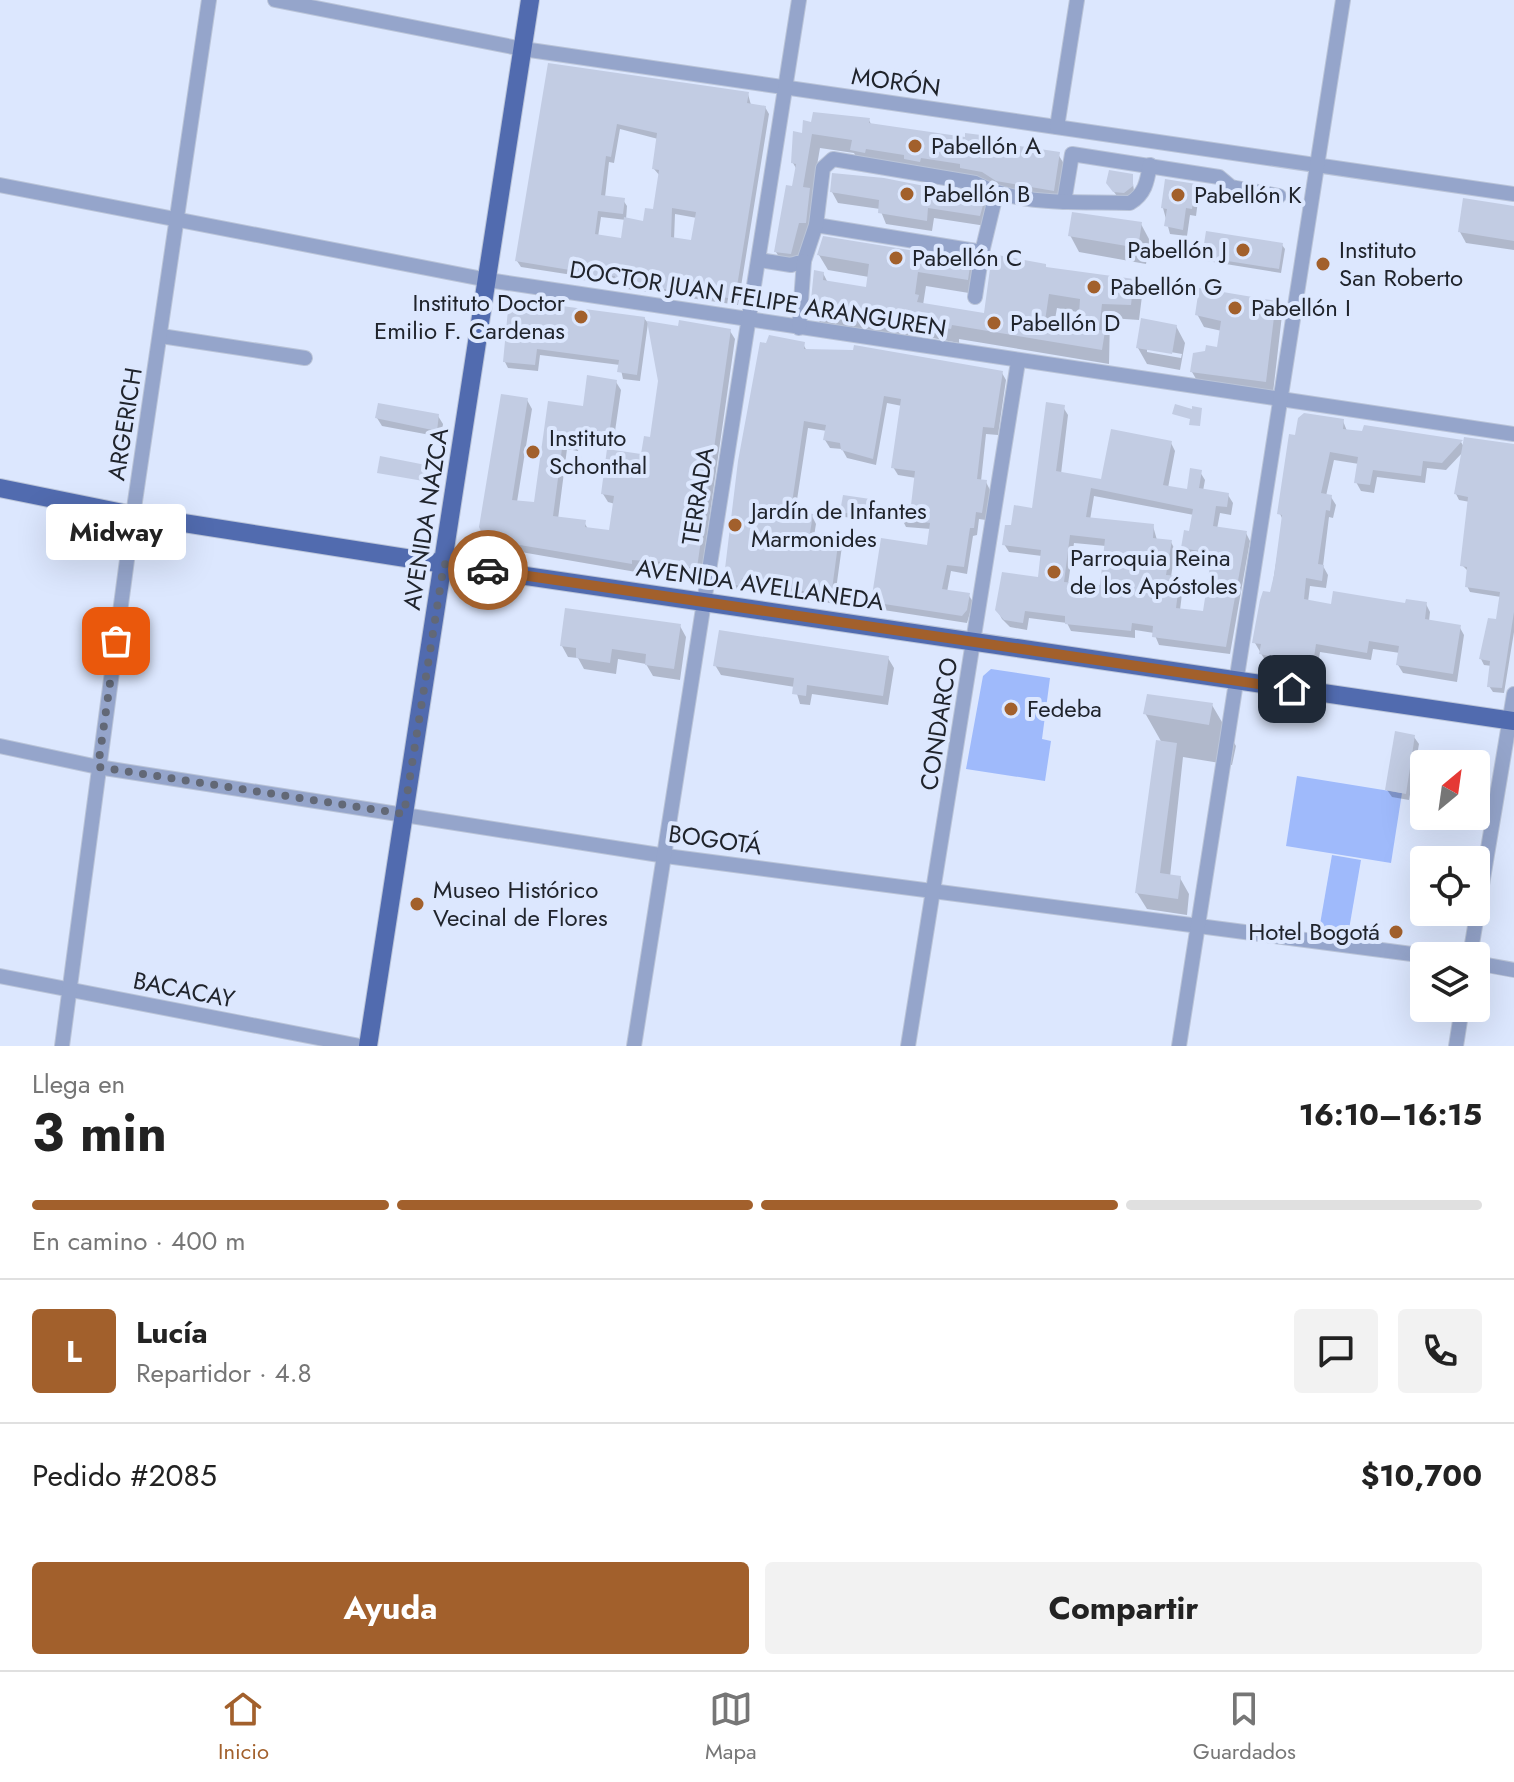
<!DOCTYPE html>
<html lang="es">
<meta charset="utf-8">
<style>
body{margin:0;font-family:Jost,sans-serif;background:#f2f2f2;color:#222;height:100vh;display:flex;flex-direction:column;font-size:30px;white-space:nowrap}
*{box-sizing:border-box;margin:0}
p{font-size:26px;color:#767676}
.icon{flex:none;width:44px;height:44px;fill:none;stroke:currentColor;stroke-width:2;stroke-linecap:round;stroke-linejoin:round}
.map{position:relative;height:1046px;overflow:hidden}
.panel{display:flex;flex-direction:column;background:#fff;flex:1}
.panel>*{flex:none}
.needle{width:52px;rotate:29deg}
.buttons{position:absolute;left:1410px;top:750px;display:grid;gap:16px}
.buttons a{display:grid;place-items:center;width:80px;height:80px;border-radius:8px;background:#fff;box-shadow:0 8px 32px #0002;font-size:40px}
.pin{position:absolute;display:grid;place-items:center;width:68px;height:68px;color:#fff;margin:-34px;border-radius:16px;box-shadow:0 4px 12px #0006}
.courier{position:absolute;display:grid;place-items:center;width:80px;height:80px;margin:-40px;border:6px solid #a2602c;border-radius:50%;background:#fff;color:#222;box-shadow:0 2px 10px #0007}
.bubble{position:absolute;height:56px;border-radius:8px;background:#fff;box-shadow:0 8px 32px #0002;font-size:26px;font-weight:700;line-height:56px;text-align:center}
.overview em{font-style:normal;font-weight:700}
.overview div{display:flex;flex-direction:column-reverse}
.overview{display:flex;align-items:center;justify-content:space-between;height:136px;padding:0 32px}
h1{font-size:52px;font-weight:700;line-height:60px}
.bar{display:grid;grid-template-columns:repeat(4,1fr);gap:12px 8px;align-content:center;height:96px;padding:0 32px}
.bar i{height:10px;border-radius:6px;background:#e0e0e0}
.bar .on{background:#a2602c}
.bar p{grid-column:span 4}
.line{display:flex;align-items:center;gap:20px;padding:0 32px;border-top:2px solid #e0e0e0}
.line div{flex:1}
.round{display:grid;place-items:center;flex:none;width:84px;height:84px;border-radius:8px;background:#f2f2f2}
.action{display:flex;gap:16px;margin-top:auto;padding:16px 32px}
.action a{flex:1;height:92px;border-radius:8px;background:#a2602c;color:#fff;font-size:32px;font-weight:700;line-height:92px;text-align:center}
.action a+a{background:#f2f2f2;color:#222}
.tab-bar{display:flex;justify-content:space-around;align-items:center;height:112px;border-top:2px solid #e0e0e0;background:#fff;font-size:22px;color:#767676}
.tab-bar a{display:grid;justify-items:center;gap:4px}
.tab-bar .on{color:#a2602c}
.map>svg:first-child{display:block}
.green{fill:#9fbafb}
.shadow{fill:#0003;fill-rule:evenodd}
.building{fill:#c2cce3;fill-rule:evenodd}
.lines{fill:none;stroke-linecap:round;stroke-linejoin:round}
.minor-casing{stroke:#bac4d8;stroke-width:16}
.major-casing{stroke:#bac4d8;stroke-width:20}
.minor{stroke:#95a5cb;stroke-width:14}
.major{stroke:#516baf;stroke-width:18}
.done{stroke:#626876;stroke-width:8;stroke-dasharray:0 14.4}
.route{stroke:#a2602c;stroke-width:10}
.poi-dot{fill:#a2602c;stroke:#dce7fe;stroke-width:3}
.labels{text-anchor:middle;stroke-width:8;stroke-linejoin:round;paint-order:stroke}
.street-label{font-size:24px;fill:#20242c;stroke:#dce7fe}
.poi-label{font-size:24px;fill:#20242c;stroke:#dce7fe;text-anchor:start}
</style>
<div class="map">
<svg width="1514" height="1046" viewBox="0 0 1514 1046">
<rect width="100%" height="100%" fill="#dce7fe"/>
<g class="green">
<path d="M991,669L1050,678L1042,739L1051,741L1045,781L966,769L983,676Z"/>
<path d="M1297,776L1402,793L1391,863L1286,846Z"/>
<path d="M1332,855L1361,860L1348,935L1319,930Z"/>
</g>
<g class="shadow">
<path d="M549,66L748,94L751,105L765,107L769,114L738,305L620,288L616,282L581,280L579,276L521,267L517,261ZM620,129L658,139L654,169L660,176L655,212L645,223L626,220L627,206L623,200L605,197L609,162L614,163ZM675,214L697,218L693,242L674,240ZM601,217L626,220L622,241L598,237Z"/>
<path d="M869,120L872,126L967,139L980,137L982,142L1058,154L1067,169L1059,206L861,165L854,153L820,148L812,195L818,206L800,269L785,267L776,252L794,188L797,170L793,163L803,135Z"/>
<path d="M1132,176L1134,191L1127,197L1117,196L1111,188Z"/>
<path d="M1195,185L1199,193L1196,216L1190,215L1187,236L1170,234L1163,208Z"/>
<path d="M832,192L983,200L990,211L986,226L934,218L932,231L886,224L880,209L838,203Z"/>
<path d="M1514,208V250L1466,243L1460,232Z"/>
<path d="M1141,224L1150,241L1146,264L1079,252L1070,235Z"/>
<path d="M1282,245L1285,249L1281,273L1207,261L1204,257Z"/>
<path d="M819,255L969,262L978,277L975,294L926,286L923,305L986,315L1045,265L1047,269L1133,281L1142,296L1139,320L1110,318L1109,364L959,339V343L922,336V340L821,324L812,309L823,273L828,283L867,289L869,277L828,270ZM1057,308L1082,313L1080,329L1054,325Z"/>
<path d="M511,301L644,318L648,323L640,381L623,379L620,365L540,355L538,371L508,368L505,362Z"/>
<path d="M1275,303L1282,315L1273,393L1199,384L1192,372L1219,349L1222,331L1204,327L1197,314Z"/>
<path d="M1176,326L1185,343L1180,370L1147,364L1138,348ZM1147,348L1182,354L1181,358L1147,352Z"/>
<path d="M680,329L730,331L735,339L701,576L668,570L636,568V572L492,547L481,527L527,400L532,409L517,502L536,505L549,403L585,408L616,382L621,390L612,452L643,457L652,439ZM579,445L609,449L603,494L608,502L615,504L610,533L588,529L584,522L558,519L567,449L578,451Z"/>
<path d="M803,344L807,351L1002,373L1006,380L998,435L986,434L981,481L986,482L990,490L986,520L979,519L977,535L973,536L967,574L951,571L947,592L968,594L973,602L967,623L877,609L873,601L928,547L931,529L906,527L902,519L913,507L916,478L898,475L893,467L902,406L887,403L876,465L847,458L842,449L830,448L825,440L827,431L808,428L795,513L812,516L816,524L814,536L837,539L842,546L834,604L745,585L744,592L734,591L726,576Z"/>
<path d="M1063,407L1068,415L1061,474L1102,481L1171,443L1175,451L1168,488L1188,492L1200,472L1205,480L1203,491L1228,495L1233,503L1231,515L1220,513L1217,529L1246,533L1250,541L1230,654L1159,645L1154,633L1135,630V638L1071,631L1067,623L1029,618L1027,630L1010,627L1002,619L997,610L1039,580L1042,556L1009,552L1004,544L1012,527L1034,511ZM1094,496L1194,515L1191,533L1183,548L1188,556L1213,560L1205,614L1180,610L1183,586L1178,578L1171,577L1175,550L1171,542L1157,540L1153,526L1090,520ZM1074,543L1106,546L1102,587L1068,584Z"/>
<path d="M438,416L443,424L441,437L382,426L377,418Z"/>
<path d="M1343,421L1347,431L1364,433L1365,427L1461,442L1464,447L1514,445V632L1504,693L1493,692L1489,686L1492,666L1484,665L1481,659L1498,621L1501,597L1470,592L1467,586L1469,572L1462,565L1470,502L1459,500L1456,494L1463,452L1446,470L1427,468L1425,483L1377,477L1374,493L1361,491L1356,482L1359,464L1334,460L1326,496L1331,497L1336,505L1333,518L1329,517L1323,566L1328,575L1326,588L1310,586L1308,602L1332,606L1426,604L1430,612L1429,621L1459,626L1464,635L1457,682L1403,673L1398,665L1400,653L1373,649L1371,660L1320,652L1317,671L1266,662L1255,643L1271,594L1283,520L1280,514L1296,437Z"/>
<path d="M876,502V522L845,517L842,512Z"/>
<path d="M680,626L686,637L680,680L653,676L646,664L618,659L616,674L584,669L578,658L568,657L562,646Z"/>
<path d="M888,658L894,668L888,705L812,694L810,705L800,704L795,687L721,675L715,665Z"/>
<path d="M1212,705L1236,746L1232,765L1183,757L1170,877L1180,878L1189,894L1187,915L1147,909L1137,893L1162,743L1145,713Z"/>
<path d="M1414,737L1419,744L1409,800L1392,797L1387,790Z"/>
</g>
<g class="building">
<path d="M548,63L749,92L747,103L766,106L735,299L614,282L615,276L575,274L576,271L515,261ZM617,124L657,133L652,169L659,170L653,209L645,208L643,221L624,217L621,238L595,234L598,211L623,214L625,198L601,195L606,156L611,157ZM672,208L696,212L691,240L671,237Z"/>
<path d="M813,112L870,118L869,123L965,137V133L981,135L980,140L1060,152L1054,191L996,181L982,172L960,168V164L921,158L920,162L904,159V155L866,149L865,153L850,150L852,140L812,134L803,187L810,188L806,223H799L791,254L774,252L786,185L792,186L796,164L791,163L793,131L802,133L803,120L811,122Z"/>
<path d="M1109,170L1133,174V186L1124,193L1113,192L1106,183Z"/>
<path d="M832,173L884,178L985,198L980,216L928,208L927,221L878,213L879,200L830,192Z"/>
<path d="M1165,179L1196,184L1192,209L1186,208L1183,230L1164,226L1167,209L1161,208Z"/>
<path d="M1463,198L1514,206V241L1458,232Z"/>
<path d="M1072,212L1142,222L1138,248L1068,236Z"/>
<path d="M1206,231L1283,243L1279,269L1202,257Z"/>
<path d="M823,236L971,260L968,280L918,272L915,294L919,295L917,302L984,313L992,254L1046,264V267L1134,279L1131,305L1102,304L1099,330L1105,331L1102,350L952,325L951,329L914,322V326L810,310L814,270L824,272L823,280L866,287L869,264L817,255ZM1049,294L1080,299L1078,327L1045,321Z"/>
<path d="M1199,288L1276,301L1266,382L1190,372L1193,353L1205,351L1206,345L1217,347L1221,321L1195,315Z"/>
<path d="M509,299L645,317L637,375L617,372L619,360L537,349L535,365L503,362Z"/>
<path d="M1141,318L1177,325L1172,354L1136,348Z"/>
<path d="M679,320L731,329L697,568L663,565L664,562L632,560V564L485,539L479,527L501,394L528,398L512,500L534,502L548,401L583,406L587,375L617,380L608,442L575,437L573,443L563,441L553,516L586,520L585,527L609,530L614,496L601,494L607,449L641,454L644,436L650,437L658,381L647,321L678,326Z"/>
<path d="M769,335L805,342L804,349L853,350L854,345L1003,371L994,428L983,427L977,479L987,480L982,513L976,512L974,528H970L964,567L947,565L942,589L970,593L967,610L962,616L871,602L881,538L927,545L930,523L900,519L902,504L911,505L915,471L891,468L901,399L884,396L873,459L841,450L840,443L823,440L826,425L804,421L791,510L813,514L810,533L839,537L831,597L742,578L740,586L727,583L724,577L738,461L760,342L766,343Z"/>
<path d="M1046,402L1065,405L1056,471L1101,479L1111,429L1172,441L1163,485L1187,489L1190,468L1202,470L1199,488L1229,493L1227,507L1216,506L1213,526L1247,531L1226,647L1152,637L1153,626L1132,623L1131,631L1065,624V616L1025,611L1023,623L1004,620L995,610L1002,572L1038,577L1041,550L1002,545L1005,525H1011L1014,505L1032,508ZM1091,488L1193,509L1189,531L1184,530L1181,548L1212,553L1203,611L1176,608L1180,576L1166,575L1172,540L1153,538L1154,524L1086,517ZM1070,535L1105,539L1100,585L1064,582Z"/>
<path d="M378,403L439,414L437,431L375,418Z"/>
<path d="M1175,404L1192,409V406L1202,408L1200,426L1189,425L1190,419L1172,414Z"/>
<path d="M1304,413L1344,419L1343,429L1362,431L1364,425L1463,440L1442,463L1423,461L1421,476L1373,470L1370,485L1354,483L1358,457L1330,452L1321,493L1332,495L1330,511L1326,510L1318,564L1324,565L1322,581L1306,578L1304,599L1331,604L1333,591L1405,603L1406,599L1427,602L1425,619L1461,625L1453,674L1396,665L1399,646L1369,641L1367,653L1316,644L1313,664L1259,654L1261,644L1252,643L1260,600L1263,591L1270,592L1274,575L1282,515L1277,514L1289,434L1295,435L1298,418Z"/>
<path d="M1464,437L1514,444V612L1502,688L1487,687L1490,661L1479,659L1488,618L1496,619L1500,592L1465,587L1467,567L1460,566L1468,497L1454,494Z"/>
<path d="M380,456L431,466L429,482L377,473Z"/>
<path d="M843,495L877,500L875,518L840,512Z"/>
<path d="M565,608L681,624L674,669L645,665L646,654L612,649L610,663L576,658V648L560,646Z"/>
<path d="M719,630L889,656L883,696L807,685L806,696L792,694L794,678L713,666Z"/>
<path d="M1147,694L1213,703L1209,725L1143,714Z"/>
<path d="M1395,731L1415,735L1406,794L1385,790Z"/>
<path d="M1156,740L1177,743L1160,873L1181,876L1178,899L1135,893Z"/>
</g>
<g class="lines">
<defs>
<g id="minor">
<path d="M275,0L523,49L1514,194"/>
<path d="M1057,127L1077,0"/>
<path d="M0,185L488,280L1514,434"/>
<path d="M1064,202L1072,154L1219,177L1231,187L1279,196"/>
<path d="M816,225L982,252L996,194"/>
<path d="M759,260L791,265L804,261L816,225L823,168L833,159L975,183C1021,207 1079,201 1130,203C1145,194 1147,182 1150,165"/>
<path d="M975,297L982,252"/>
<path d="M799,328L804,261"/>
<path d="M161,336L305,358"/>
<path d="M0,746L98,767L666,856L1427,956"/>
<path d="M1470,956L1514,694"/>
<path d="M1476,963L1514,970"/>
<path d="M0,976L360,1046"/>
<path d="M62,1046L133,515L209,0"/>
<path d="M634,1046L799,0"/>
<path d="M908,1046L1018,362"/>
<path d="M1179,1046L1343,0"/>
<path d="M1456,1046L1462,1008"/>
</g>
<g id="major">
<path d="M0,488L133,515L444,564L1514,721"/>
<path d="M368,1046L530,0"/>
</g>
</defs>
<use href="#minor" class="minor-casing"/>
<use href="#major" class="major-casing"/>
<use href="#minor" class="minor"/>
<use href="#major" class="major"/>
</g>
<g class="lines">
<path class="done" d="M116,641L98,767L404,814L444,564L488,570"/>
<path class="route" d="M488,570L1292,689"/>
</g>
<g class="poi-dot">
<circle cx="915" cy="146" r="8"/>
<circle cx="907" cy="194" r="8"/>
<circle cx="1178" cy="195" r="8"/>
<circle cx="1243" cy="250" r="8"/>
<circle cx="896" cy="258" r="8"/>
<circle cx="1323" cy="264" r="8"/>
<circle cx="1094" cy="287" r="8"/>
<circle cx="1235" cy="308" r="8"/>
<circle cx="581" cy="317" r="8"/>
<circle cx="994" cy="323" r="8"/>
<circle cx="533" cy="452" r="8"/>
<circle cx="735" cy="525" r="8"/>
<circle cx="1054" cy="572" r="8"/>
<circle cx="1011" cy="709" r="8"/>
<circle cx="417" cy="904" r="8"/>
<circle cx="1396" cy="932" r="8"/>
</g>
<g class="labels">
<g class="street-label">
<text transform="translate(896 82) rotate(8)" y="8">MORÓN</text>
<text transform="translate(758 299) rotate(9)" y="8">DOCTOR JUAN FELIPE ARANGUREN</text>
<text transform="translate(125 424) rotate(-81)" y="8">ARGERICH</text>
<text transform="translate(698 496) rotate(-81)" y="8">TERRADA</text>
<text transform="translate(426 519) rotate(-81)" y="8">AVENIDA NAZCA</text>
<text transform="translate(760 585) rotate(8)" y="8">AVENIDA AVELLANEDA</text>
<text transform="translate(939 724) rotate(-81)" y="8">CONDARCO</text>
<text transform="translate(715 840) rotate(8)" y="8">BOGOTÁ</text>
<text transform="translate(184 990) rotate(11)" y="8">BACACAY</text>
</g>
<g class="poi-label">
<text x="931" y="154">Pabellón A</text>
<text x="923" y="202">Pabellón B</text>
<text x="1194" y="203">Pabellón K</text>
<text x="1227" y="258" text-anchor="end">Pabellón J</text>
<text x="1339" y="258">Instituto<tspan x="1339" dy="28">San Roberto</tspan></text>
<text x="912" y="266">Pabellón C</text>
<text x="1110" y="295">Pabellón G</text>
<text x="565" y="311" text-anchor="end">Instituto Doctor<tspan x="565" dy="28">Emilio F. Cardenas</tspan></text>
<text x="1251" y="316">Pabellón I</text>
<text x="1010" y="331">Pabellón D</text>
<text x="549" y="446">Instituto<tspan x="549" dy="28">Schonthal</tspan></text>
<text x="751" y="519">Jardín de Infantes<tspan x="751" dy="28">Marmonides</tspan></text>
<text x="1070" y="566">Parroquia Reina<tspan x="1070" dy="28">de los Apóstoles</tspan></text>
<text x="1027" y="717">Fedeba</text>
<text x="433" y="898">Museo Histórico<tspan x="433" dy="28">Vecinal de Flores</tspan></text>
<text x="1380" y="940" text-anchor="end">Hotel Bogotá</text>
</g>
</g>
</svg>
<div class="buttons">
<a><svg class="needle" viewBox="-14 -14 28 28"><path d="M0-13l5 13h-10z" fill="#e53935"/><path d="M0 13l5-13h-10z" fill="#767676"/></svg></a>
<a><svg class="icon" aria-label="locate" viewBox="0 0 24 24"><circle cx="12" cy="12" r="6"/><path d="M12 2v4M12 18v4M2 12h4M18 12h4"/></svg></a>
<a><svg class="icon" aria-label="layers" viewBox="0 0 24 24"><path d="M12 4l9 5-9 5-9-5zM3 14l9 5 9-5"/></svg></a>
</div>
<div class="pin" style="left:116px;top:641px;background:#ea580c"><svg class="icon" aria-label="bag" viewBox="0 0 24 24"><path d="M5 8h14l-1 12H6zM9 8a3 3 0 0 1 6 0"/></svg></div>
<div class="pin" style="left:1292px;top:689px;background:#1f2937"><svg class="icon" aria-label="home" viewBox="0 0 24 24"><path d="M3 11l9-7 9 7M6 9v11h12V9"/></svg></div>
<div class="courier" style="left:488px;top:570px"><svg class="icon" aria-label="car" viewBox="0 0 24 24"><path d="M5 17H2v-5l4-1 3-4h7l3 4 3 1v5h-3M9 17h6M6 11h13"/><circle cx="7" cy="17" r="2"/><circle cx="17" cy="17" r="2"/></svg></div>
<div class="bubble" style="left:46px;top:504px;width:140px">Midway</div>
</div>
<section class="panel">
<div class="overview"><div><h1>3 min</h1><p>Llega en</p></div><em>16:10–16:15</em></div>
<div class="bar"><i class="on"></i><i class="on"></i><i class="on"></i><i></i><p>En camino · 400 m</p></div>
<div class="line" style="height:144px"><b class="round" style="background:#a2602c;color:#fff">L</b><div><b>Lucía</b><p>Repartidor · 4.8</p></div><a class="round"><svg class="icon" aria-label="chat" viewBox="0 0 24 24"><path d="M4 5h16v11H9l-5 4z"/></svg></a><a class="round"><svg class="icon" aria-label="phone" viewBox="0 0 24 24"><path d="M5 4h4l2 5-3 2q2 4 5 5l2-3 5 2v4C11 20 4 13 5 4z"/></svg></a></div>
<div class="line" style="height:104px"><div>Pedido #2085</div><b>$10,700</b></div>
<div class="action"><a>Ayuda</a><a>Compartir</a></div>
</section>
<nav class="tab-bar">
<a class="on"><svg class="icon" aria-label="home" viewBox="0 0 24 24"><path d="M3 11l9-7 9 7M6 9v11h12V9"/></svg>Inicio</a>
<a><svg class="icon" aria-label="map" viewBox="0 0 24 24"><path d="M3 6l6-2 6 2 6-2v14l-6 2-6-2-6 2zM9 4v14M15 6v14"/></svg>Mapa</a>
<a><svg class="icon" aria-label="saved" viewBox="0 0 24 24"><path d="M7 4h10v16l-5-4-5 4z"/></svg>Guardados</a>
</nav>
